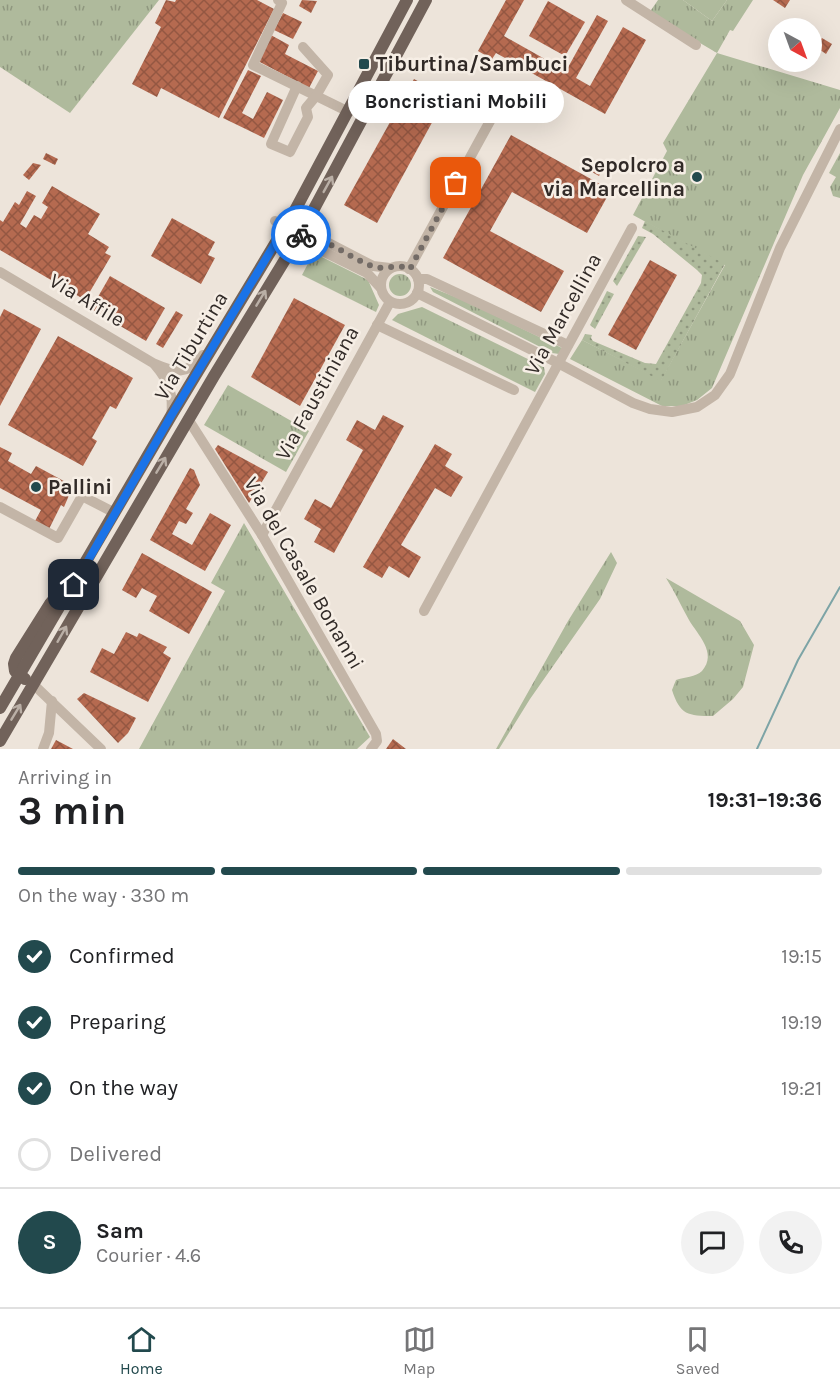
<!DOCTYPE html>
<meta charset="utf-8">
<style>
body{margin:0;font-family:Karla,sans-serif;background:#f2f2f2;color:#202124;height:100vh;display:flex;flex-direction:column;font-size:22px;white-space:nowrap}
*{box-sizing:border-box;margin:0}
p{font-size:20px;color:#757577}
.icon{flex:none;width:33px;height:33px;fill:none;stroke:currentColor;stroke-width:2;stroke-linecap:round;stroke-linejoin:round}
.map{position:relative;height:749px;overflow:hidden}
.side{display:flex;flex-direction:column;background:#fff;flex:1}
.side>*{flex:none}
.needle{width:39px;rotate:139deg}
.fabs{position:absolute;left:768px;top:18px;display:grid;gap:12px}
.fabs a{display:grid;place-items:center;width:54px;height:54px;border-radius:50%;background:#fff;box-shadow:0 6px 24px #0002;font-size:30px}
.pin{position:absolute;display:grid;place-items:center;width:51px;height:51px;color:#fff;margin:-26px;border-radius:12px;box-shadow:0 3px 9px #0006}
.courier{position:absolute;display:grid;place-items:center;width:60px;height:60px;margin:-30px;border:4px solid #1a73e8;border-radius:50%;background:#fff;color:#222;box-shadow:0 2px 8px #0007}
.bubble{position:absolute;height:42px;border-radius:21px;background:#fff;box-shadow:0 6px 24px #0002;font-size:20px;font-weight:700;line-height:42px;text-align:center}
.headline em{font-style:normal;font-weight:700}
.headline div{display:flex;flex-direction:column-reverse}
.headline{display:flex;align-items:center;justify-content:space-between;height:102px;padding:0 18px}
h1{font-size:39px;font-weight:700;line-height:45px}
.bar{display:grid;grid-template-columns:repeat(4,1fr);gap:9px 6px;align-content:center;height:72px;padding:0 18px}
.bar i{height:8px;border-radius:4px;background:#e0e0e0}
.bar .selected{background:#22494d}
.bar p{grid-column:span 4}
.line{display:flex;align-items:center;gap:15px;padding:0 18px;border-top:2px solid #e0e0e0}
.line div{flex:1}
.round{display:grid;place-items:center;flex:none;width:63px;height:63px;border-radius:32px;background:#f2f2f2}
ol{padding:0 18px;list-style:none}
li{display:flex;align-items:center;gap:18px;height:66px}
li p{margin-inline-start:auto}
li .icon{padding:6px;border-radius:50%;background:#22494d;color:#fff;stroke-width:4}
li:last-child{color:#757577}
li i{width:33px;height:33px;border:3px solid #e0e0e0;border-radius:50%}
.tabs{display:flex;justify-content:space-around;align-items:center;height:84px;border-top:2px solid #e0e0e0;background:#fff;font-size:16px;color:#757577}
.tabs a{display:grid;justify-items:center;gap:3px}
.tabs .selected{color:#22494d}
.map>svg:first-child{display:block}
.grass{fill:url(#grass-tufts)}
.park{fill:url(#park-dots)}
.pitch{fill:#afba9c}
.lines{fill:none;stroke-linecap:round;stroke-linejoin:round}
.stream{stroke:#7da4a6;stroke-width:2}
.building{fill:url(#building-cross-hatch)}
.minor{stroke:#c3b5a7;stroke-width:10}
.major{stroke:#71625a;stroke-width:12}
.oneway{stroke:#baafa6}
.done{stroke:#736b66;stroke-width:6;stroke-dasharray:0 10.8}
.route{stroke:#1a73e8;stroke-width:8}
.poi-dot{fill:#22494d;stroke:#f6eee5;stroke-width:2}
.labels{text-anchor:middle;stroke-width:5;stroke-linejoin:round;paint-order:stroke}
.poi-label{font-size:21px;font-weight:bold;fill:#312a27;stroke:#f6eee5;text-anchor:start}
.street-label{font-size:21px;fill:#312a27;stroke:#f6eee5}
</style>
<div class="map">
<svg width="840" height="749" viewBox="0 0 840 749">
<defs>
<pattern id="grass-tufts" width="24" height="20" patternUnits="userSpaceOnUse" patternTransform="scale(1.5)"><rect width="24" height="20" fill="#afba9c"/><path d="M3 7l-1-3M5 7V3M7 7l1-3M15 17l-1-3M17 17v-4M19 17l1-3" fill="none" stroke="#8f977f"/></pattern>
<pattern id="park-dots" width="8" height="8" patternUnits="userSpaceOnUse" patternTransform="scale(1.5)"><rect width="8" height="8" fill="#afba9c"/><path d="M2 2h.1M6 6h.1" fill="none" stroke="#8f977f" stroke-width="1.8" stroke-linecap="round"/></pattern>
<pattern id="building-cross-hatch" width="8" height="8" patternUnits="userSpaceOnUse" patternTransform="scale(1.5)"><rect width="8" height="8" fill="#b56a50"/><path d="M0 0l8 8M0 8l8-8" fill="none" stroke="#945742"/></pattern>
</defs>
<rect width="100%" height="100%" fill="#ede4da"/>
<g class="grass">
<path d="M0,0H159L70,113L0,67Z"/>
<path d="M658,0H683L712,21L727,0H753L733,31L730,30L717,53L840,90V108L803,175L712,388L697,400L682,406H662L570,359L582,340L661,380L725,265L633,215L667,151L663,143L717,53L649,13Z"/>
<path d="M840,153V198L833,196L830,187L836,177L829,173Z"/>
<path d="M312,256L318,259L320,256L368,280L379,305L376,312L302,275Z"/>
<circle cx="400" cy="285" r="11"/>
<path d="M430,287L463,300L562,348L559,354L552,353L433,292Z"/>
<path d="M422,307L544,367L545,374L535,392L392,320L398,314Z"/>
<path d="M228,385L309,431L286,472L204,425Z"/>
<path d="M244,523L370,737L357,749H139L225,591L211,583Z"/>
<path d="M611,552L617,563L600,599L530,699L499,749H496L568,621Z"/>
<path d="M666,578L740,621L754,645L743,687L733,699L713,716C688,716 680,715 672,690L676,680C684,677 696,677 702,671C718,653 697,634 689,620C681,606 675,592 666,578Z"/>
</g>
<g class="park">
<path d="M645,221L725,264L661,381L582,340L585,334L592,335L591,338L593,341L645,363L656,364L701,283L702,275L697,270L653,234L642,228Z"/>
<path d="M638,236L646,237L617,286L613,281Z"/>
<path d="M607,291L614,294L595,329L590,325Z"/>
</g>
<path class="pitch" d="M683,0H727L712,21Z"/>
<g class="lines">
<path class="stream" d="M757,749L798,660L840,587"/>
</g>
<g class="building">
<path d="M166,0L175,2L176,0H257L274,9L219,118L161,88L157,97L132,84L161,27L155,23Z"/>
<path d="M302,0L317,1L311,13L299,6Z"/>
<path d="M506,0H524L504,36L566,71L597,15L608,21L576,78L590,86L623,27L646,40L605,114L496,53L492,59L478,51Z"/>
<path d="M773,0H790L785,8Z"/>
<path d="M548,1L585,22L565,56L529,36Z"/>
<path d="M283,13L302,22L293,39L274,30Z"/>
<path d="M787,22L800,26L799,28H785Z"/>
<path d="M269,34L289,45L285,54L318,71L309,88L256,60Z"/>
<path d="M822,38L832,44L826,54L816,47Z"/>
<path d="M812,49L819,53L814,62L812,61Z"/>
<path d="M248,70L261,76L242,113L253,119L267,92L283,100L264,138L223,118Z"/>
<path d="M414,79L446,97L377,223L344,205Z"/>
<path d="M544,94L551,98L546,108L539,104Z"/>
<path d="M509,108L517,111L515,116L507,113Z"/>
<path d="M511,135L611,190L587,233L512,192L490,231L564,271L541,312L443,258Z"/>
<path d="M46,153L58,159L55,165L43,159Z"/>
<path d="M586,161L603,169L599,176L583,167Z"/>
<path d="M33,163L41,165L29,180L23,175Z"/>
<path d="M52,186L100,214L88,234L109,247L105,253L111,256L85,300L0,250V220L3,222L15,202L19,205L27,191L36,196L20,224L26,228L34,215L41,219L48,207L42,203Z"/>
<path d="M172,218L215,242L208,255L215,258L201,284L151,256Z"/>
<path d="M650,260L677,275L636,350L608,335Z"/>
<path d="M110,276L165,308L146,341L91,309Z"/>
<path d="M294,298L345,325L300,406L251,377Z"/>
<path d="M4,309L41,329L0,406V317Z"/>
<path d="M176,311L183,315L163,348L156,344Z"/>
<path d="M58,336L133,378L116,409L110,406L92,438L97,441L83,466L8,425Z"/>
<path d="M383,415L404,426L334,553L314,542L321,529L304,519L315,499L331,508L363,450L346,440L357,420L375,430Z"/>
<path d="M435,444L452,454L445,466L463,477L451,497L435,488L401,545L421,557L409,578L389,566L382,578L363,567Z"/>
<path d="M218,445L268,472L249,503L215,449Z"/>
<path d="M0,447L12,453L8,461L31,474L36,466L73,486L64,507L61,505L49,529L35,521L41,510L0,488Z"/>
<path d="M190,468L194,470L200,485L186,509L193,513L186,524L179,521L172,534L192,545L210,513L231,525L205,571L150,540Z"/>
<path d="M142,553L212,592L189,634L149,611L157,596L142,588L136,598L122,590Z"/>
<path d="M126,632L137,637L139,633L167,647L163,653L171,658L148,702L90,672L102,648L114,654Z"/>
<path d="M84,693L136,718L128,733L118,743L77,699Z"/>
<path d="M393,739L406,749H386Z"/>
<path d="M56,740L73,749H51Z"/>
</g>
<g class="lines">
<g class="minor">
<path d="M278,0L282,3L253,65L349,112"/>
<path d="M626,0L696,45"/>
<path d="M297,86L271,144L290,152L308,117L306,108L316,96L328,75L303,47"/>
<path d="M275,221L300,235L310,245L367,273L380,287"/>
<path d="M300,235L315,236L373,266L390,268"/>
<circle cx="400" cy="285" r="19"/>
<path d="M409,269L501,101"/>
<path d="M0,272L153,363C176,373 186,376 203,355"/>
<path d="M418,279H427L568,345"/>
<path d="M417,293L558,363L633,403L650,409L672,412L697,407L715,395L730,374L780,248L840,129"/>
<path d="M377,325L514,390"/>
<path d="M155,365C169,381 174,396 171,416"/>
<path d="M188,419L262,535L376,734L377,741L371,749"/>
<path d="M0,507L58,538L82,496L115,513"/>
<path d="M262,535L390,302"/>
<path d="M424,611L632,228"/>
<path d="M33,684L101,749"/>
<path d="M43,749L49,733L52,701"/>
</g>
<g class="major">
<path d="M25,679L15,671L14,664L16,658L50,604L72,578"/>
<path d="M0,708L171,416L293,214L407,0"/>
<path d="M0,741L214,376L300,235L426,0"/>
</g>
</g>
<defs><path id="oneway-shaft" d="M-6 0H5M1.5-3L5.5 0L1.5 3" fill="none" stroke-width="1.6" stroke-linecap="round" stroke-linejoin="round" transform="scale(1.5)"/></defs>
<g class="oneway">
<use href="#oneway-shaft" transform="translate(328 184) rotate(-61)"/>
<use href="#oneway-shaft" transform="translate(261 298) rotate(-59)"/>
<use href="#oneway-shaft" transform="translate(161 465) rotate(-59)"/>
<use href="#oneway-shaft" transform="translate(62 634) rotate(-60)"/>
<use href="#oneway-shaft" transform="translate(16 712) rotate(-59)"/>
</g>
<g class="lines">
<path class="done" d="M301,235C327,238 348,257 372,266C385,271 397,263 410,269L456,183"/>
<path class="route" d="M74,585L171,416L285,227L301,235"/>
</g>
<g class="poi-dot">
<rect x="358" y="58" width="12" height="12" rx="3"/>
<circle cx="697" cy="177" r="6"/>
<circle cx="36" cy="487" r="6"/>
</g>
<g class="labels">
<g class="poi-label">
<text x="376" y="71">Tiburtina/Sambuci</text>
<text x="685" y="172" text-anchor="end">Sepolcro a<tspan x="685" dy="24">via Marcellina</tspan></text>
<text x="48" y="494">Pallini</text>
</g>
<g class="street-label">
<text transform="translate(87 300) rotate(31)" y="7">Via Affile</text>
<text transform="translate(563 314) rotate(-61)" y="7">Via Marcellina</text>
<text transform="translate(191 346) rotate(-59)" y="7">Via Tiburtina</text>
<text transform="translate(317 393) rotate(-61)" y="7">Via Faustiniana</text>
<text transform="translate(304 573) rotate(60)" y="7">Via del Casale Bonanni</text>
</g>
</g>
</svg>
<div class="fabs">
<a><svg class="needle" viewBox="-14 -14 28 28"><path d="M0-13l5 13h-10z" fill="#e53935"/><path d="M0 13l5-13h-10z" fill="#757577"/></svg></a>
</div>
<div class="pin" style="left:456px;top:183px;background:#ea580c"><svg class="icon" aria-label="bag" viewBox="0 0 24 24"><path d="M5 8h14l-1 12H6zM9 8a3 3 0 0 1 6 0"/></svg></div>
<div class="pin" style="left:74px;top:585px;background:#1f2937"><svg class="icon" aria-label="home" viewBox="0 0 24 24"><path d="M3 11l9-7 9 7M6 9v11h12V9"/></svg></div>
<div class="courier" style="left:301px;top:235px"><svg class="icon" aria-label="bike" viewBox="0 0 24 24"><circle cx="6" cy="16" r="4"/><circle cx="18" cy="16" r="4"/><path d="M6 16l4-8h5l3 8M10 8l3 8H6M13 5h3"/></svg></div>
<div class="bubble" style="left:348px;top:81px;width:216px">Boncristiani Mobili</div>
</div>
<section class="side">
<div class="headline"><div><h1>3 min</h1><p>Arriving in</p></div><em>19:31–19:36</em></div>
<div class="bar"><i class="selected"></i><i class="selected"></i><i class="selected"></i><i></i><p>On the way · 330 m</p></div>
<ol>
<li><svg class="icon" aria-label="check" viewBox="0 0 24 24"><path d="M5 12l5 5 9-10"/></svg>Confirmed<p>19:15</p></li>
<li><svg class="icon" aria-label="check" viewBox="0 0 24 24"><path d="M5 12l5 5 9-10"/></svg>Preparing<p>19:19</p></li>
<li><svg class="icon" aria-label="check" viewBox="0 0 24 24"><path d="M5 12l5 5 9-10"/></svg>On the way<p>19:21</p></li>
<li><i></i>Delivered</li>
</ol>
<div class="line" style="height:108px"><b class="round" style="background:#22494d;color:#fff">S</b><div><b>Sam</b><p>Courier · 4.6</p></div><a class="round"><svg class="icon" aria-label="chat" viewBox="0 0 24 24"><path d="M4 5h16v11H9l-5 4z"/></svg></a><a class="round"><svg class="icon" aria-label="phone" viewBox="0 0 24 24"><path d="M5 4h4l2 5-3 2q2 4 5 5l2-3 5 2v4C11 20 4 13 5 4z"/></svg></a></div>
</section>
<nav class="tabs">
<a class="selected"><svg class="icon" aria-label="home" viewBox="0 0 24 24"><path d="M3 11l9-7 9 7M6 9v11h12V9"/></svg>Home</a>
<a><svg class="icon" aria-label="map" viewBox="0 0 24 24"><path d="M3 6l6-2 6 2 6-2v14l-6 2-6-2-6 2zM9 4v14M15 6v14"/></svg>Map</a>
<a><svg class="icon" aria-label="saved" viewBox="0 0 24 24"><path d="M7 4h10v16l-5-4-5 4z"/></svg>Saved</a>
</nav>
